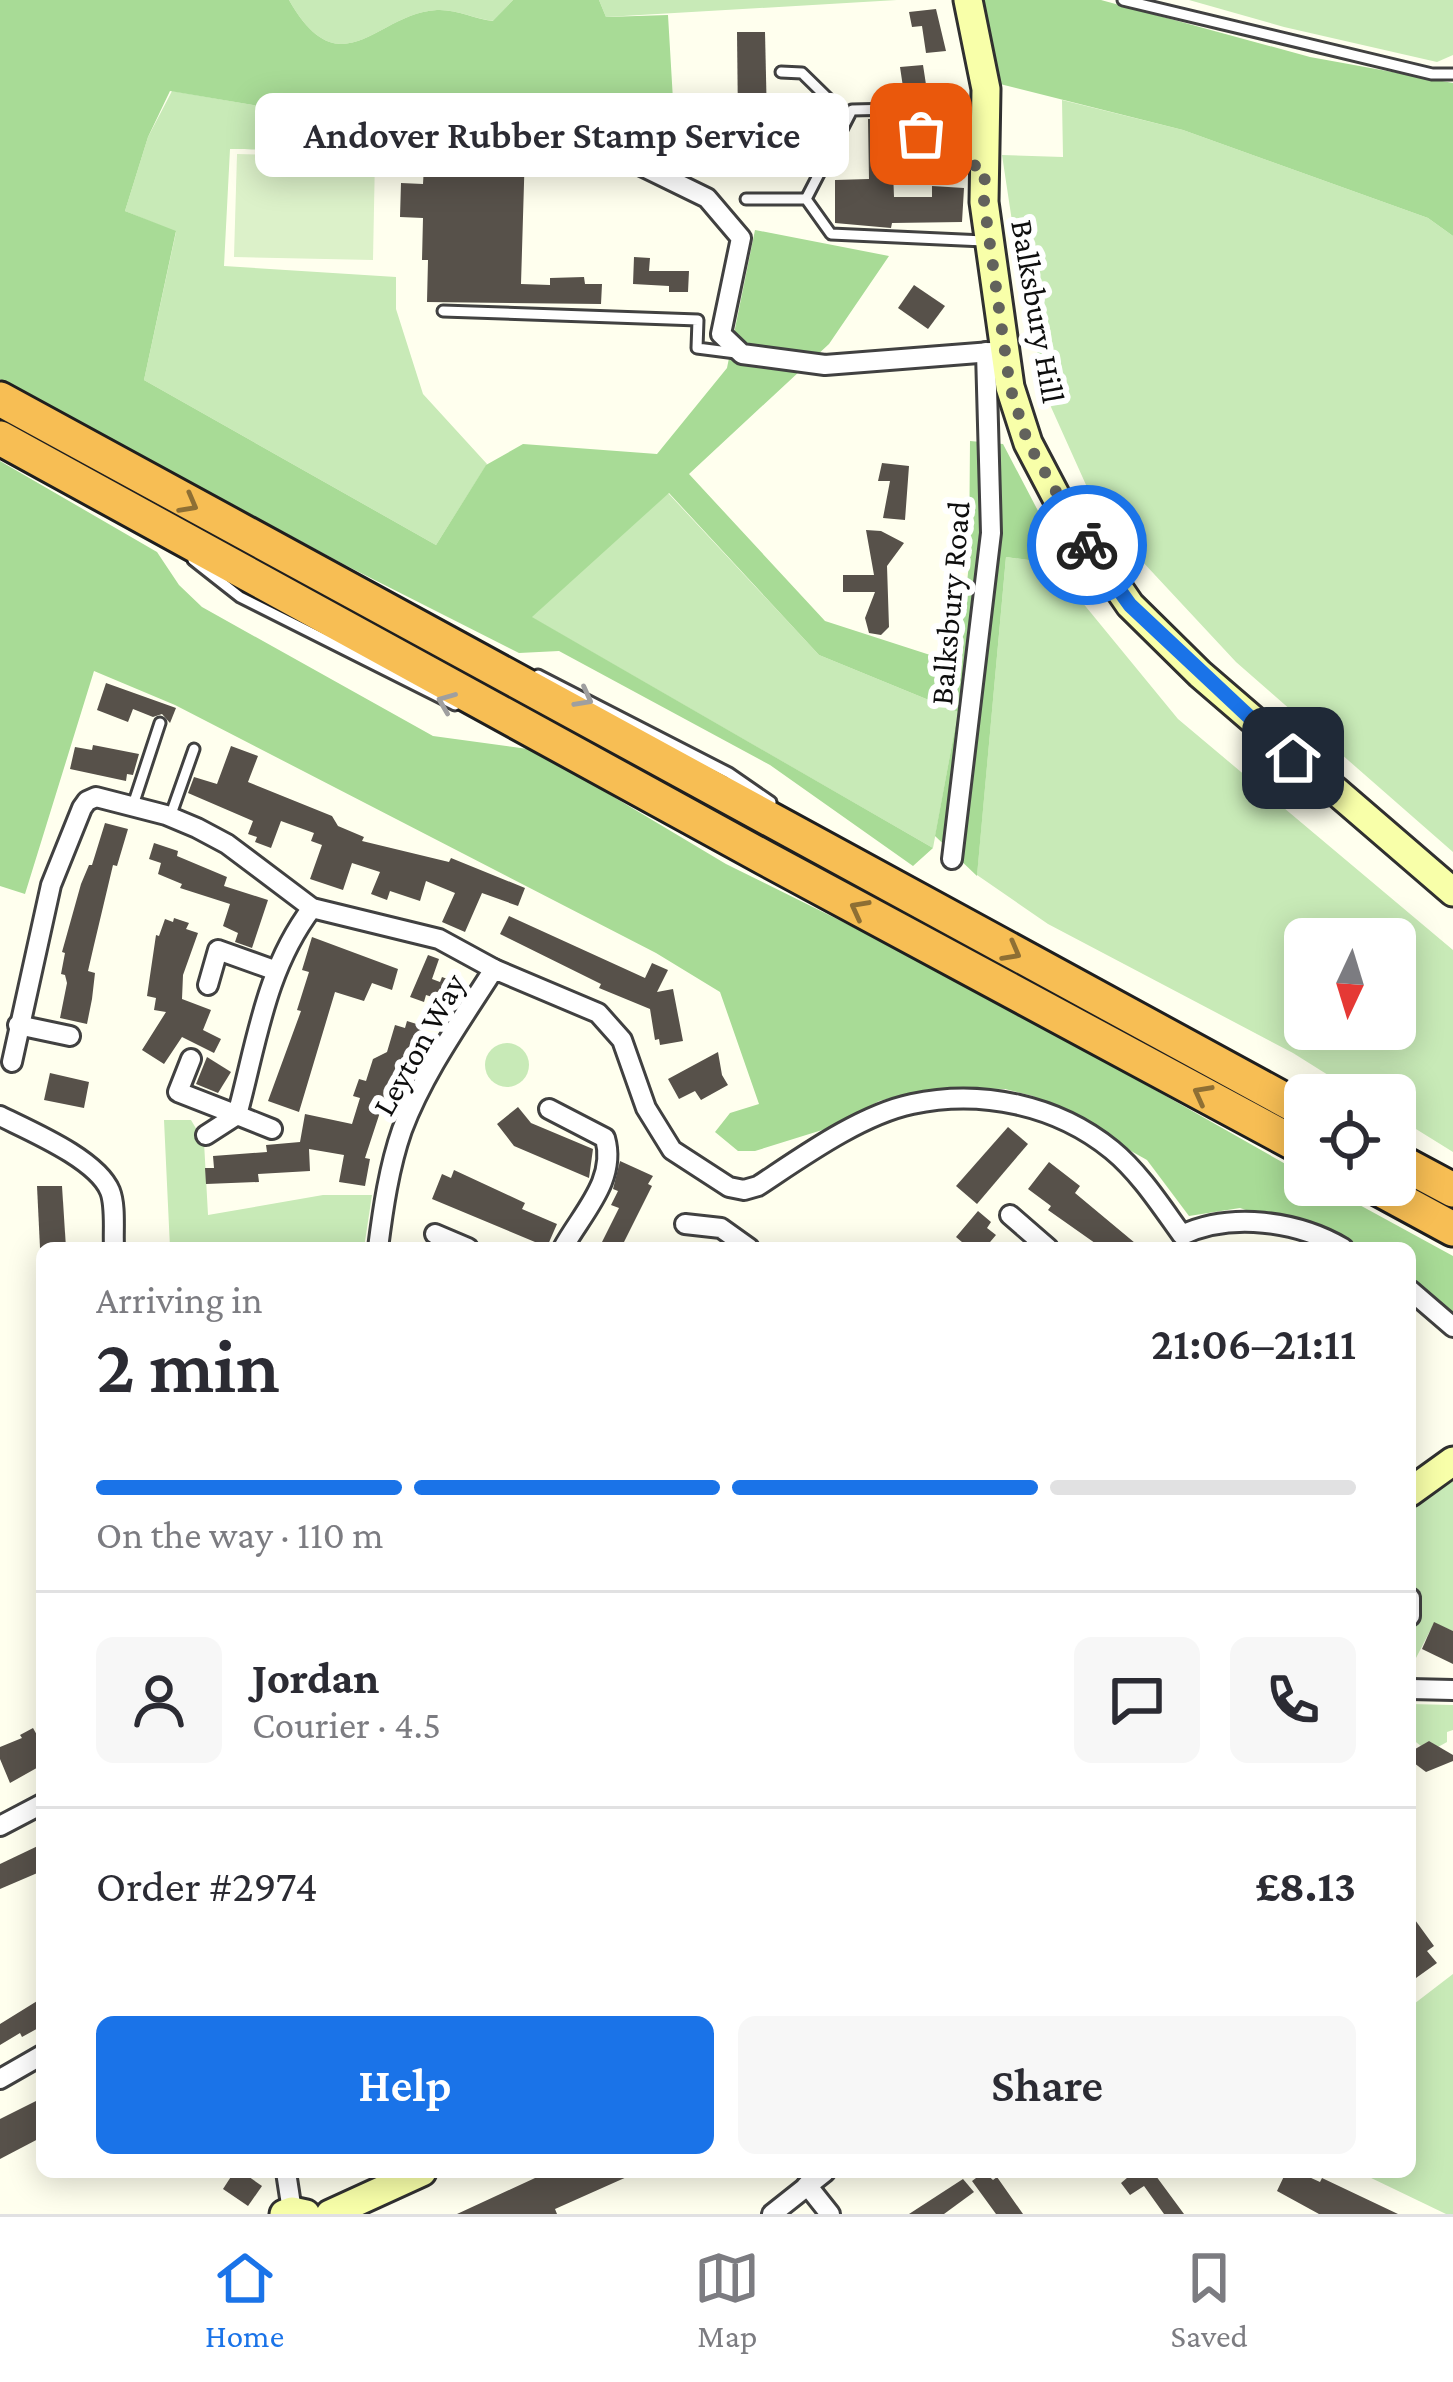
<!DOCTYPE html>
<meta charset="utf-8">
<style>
body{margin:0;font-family:"Crimson Pro",serif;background:#f7f7f7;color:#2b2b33;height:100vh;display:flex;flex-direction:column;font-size:45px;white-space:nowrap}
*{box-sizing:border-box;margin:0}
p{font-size:39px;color:#7c7c81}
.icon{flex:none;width:66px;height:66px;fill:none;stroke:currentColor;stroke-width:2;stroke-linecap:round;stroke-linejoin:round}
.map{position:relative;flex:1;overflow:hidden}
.drawer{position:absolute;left:36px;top:1242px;width:1380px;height:936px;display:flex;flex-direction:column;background:#fff;border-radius:18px;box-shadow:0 6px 30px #0003}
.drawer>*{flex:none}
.needle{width:78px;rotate:184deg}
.buttons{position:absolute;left:1284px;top:918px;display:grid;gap:24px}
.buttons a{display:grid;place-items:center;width:132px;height:132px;border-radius:18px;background:#fff;box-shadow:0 6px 30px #0003;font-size:60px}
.pin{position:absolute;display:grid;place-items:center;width:102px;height:102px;color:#fff;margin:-51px;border-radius:24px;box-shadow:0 6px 18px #0006}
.courier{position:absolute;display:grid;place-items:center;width:120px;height:120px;margin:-60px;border:9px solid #1a73e8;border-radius:50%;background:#fff;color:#222;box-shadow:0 3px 15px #0007}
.bubble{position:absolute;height:84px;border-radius:18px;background:#fff;box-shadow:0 6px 30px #0003;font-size:39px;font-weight:600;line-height:84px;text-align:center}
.head em{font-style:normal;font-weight:600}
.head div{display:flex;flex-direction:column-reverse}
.head{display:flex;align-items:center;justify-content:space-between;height:204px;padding:0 60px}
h1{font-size:78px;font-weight:600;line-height:90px}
.bar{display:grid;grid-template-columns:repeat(4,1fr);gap:18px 12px;align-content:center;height:144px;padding:0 60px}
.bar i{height:15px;border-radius:9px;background:#e1e1e2}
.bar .current{background:#1a73e8}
.bar p{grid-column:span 4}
.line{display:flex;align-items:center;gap:30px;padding:0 60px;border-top:3px solid #e1e1e2}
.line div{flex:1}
.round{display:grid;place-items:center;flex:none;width:126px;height:126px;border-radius:18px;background:#f7f7f7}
.action{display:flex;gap:24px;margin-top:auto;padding:24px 60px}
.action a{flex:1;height:138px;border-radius:18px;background:#1a73e8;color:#fff;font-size:48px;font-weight:600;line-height:138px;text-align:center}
.action a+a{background:#f7f7f7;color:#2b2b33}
.dock{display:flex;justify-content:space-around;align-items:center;height:168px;border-top:3px solid #e1e1e2;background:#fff;font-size:33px;color:#7c7c81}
.dock a{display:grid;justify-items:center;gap:6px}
.dock .current{color:#1a73e8}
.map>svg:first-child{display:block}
.green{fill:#c8eab7;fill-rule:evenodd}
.forest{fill:#a8db96}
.pitch{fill:#dcf1c9}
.building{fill:#57514a}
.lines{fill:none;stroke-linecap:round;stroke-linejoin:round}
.lane-casing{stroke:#414141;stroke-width:15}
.street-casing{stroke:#414141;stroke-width:24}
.secondary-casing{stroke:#303030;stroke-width:33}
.highway-casing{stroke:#1f1f1f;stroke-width:39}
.lane{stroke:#fff;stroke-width:9}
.street{stroke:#fff;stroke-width:18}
.secondary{stroke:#f8ffa9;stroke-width:27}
.highway{stroke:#f7be54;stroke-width:33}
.oneway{stroke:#8e6f34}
.oneway2{stroke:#9f9f9f}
.done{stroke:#62625c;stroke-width:12;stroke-dasharray:0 21.6}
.route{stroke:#1a73e8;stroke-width:15}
.labels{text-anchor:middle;stroke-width:12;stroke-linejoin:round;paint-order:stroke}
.street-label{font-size:33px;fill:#0e0e0e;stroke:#fff}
</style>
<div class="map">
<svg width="1453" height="2214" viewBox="0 0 1453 2214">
<rect width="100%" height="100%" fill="#ffe"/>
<g class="green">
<path d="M289,0H513L494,21C474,19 457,9 437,10C377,13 341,91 289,0Z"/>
<path d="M599,0H897L606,17Z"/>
<path d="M1189,0H1453V55L1437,62L1284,27Z"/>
<path d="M172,91L265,107L426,113C425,122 427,133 421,140C405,157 260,149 230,149L224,266L396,277V309L423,394L487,464L436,545L144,380L176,232L125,211L148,137Z"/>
<path d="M1062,100L1183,130L1428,218L1453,236V852L1236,662L1100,516L1051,407L1023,294L1002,155L1063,157Z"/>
<path d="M668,493L819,655L958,712L933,848L531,617Z"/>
<path d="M1006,557L1050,563L1178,719L1453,950V1152L1395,1116V1095H1360L1293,1053L1048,924L977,875ZM1305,939H1395V1029H1305Z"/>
<circle cx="507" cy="1065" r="22"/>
<path d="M164,1120H191L204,1142L208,1215L323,1195H372L364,1248H170Z"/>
<path d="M1453,1480V1631L1434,1623L1416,1658V1677L1431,1683L1410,1685V1629L1422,1601L1410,1583V1512Z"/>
<path d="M1410,1704L1453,1705V1730L1447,1732V1742L1438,1747L1429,1741L1421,1746L1412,1739Z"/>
<path d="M1453,1974V2214H1446L1367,2176L1369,2172H1410V2007Z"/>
</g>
<g class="forest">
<path d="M0,0H289C341,91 377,13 437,10C457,9 474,19 493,21L513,0H599L606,17L668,15L677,168L529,116L265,107L170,91L148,137L125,211L176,231L144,380L436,545L486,465L523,444L657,454L727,368L755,230L889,256L829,344L689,474L825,621L958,664L969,564L970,441L1003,444L1058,549L1050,563L1006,557L977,876L935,836L958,712L819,655L669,493L532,617L933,848L913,866L770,765L559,651L519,653L345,565L0,379Z"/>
<path d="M984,0H1101L1310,57L1453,83V236L1428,218L1183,130L1000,84Z"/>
<path d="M0,461L157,552L179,585L202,607L433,736L535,750L726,864L972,986L1305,1175V1185H1323L1453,1256V1312L1410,1283V1248H1358L1240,1208L1189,1216L1147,1160L1033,1096L1005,1089L940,1088L907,1094L879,1101L835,1126L755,1151H738L715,1132L730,1113L759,1104L720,992L656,953L175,705L94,671L25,894L0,886Z"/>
</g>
<path class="pitch" d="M237,154L375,157L373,260L234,257Z"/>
<g class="building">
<path d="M936,9L946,51L926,53L922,26L912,27L909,12Z"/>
<path d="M737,32H765L767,120L738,122Z"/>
<path d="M923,65L927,91H954L955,114L912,113L906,107L900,67Z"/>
<path d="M891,118L894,197H932V186L964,188L962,222L892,223L891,228L835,223V180L869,179L868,119Z"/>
<path d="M425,148L525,150L521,284L550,285V278L584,277L585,284H602L601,304L427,302L428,260H422L423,218L400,217L401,183L423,184Z"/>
<path d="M634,257L650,258L649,271H689L688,292H669V286L633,284Z"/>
<path d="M914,285L945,306L928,329L898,308Z"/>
<path d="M882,463L909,466L905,520L883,518L890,481H878Z"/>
<path d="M866,530L881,531L904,543L887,566L889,627L881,635L869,633L865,618L875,592H843V575H874Z"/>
<path d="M106,683L176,708L170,723L162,714L153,717L133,709L128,722L97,710Z"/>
<path d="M93,745L139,754L133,775L127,774L126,781L70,769L75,747L92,750Z"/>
<path d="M231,746L258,756L248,782L332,816L338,826L364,837L362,841L449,862L451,858L525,888L518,906L482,893L465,932L442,922L455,893L426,881L420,901L390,891L387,900L371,894L380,872L352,863L343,890L310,879L322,845L311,841L314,833L281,821L271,848L255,842L257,837L248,834L253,821L188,793L194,777L217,784Z"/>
<path d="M105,823L128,829L117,866L113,865L94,945L88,971L95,973L92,999L87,1024L60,1018L67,983L65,975L61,974L65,953L62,952L81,884L89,865H92Z"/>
<path d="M154,843L178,851L177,856L227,877L224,886L268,900L252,948L235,942L238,933L223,926L230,904L180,888L182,884L158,874L161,863L149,859Z"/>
<path d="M509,916L645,978L652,963L668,970L657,992L673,989L683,1041L660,1045L659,1039L655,1040L650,1009L599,988L601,984L500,934Z"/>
<path d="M174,918L189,923L186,929L198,933L183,975L182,999L211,1010L203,1030L221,1039L214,1053L182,1037L164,1064L142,1050L166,1012L154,1010L156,998L147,996L156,935L159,936L165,919L173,922Z"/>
<path d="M312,937L398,969L392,990L372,983L364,1001L335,992L299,1112L268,1101L301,1011L297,1010L309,972L302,970Z"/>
<path d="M428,955L439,959L432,979L440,982L442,977L458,983L451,1003L426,995L424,1002L410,997Z"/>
<path d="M407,1021L423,1026L416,1047L413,1045L409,1058L405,1057L392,1099L385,1097L365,1158L370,1159L365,1186L339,1182L344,1155L309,1149L310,1171L258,1174L259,1182L206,1184L205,1168H214L213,1156L267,1152L266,1145L300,1142L305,1114L352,1124L360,1098L353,1096L359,1079L366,1081L373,1059L387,1052L395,1025L405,1028Z"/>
<path d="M718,1052L722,1075L728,1085L701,1100L695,1091L679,1099L668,1079Z"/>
<path d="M207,1057L231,1072L218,1093L196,1084Z"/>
<path d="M50,1073L89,1082L84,1108L44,1100Z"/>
<path d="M518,1107L531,1123L593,1149L589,1178L514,1146L497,1124Z"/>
<path d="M1008,1127L1028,1144L977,1204L956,1186Z"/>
<path d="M620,1161L653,1176L648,1184L652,1186L621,1248H599L619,1208L611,1205L618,1191L613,1189Z"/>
<path d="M1049,1162L1080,1186L1075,1193L1141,1248H1102L1048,1210L1051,1206L1028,1189Z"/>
<path d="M454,1170L525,1203L522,1209L557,1224L547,1247L432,1199L442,1174L451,1178Z"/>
<path d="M37,1186H62L66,1248H40Z"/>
<path d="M978,1211L991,1222L987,1228L996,1235L985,1248H969L956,1237Z"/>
<path d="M1434,1622L1453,1631V1664L1422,1649Z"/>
<path d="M33,1728L42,1744V1765L10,1783L0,1759V1747L22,1738L20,1735Z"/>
<path d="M1429,1741L1453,1755V1761L1426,1772L1410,1760V1752Z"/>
<path d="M42,1844V1871L0,1889V1864Z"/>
<path d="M1410,1913L1434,1946L1427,1951L1437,1963L1416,1978L1410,1970Z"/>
<path d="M42,1998V2026L22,2037L20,2033L0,2045V2024Z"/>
<path d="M42,2098V2137L0,2159V2119Z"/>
<path d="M234,2172H242L262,2186L248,2206L223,2189Z"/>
<path d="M548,2172H638L555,2209L557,2214H457Z"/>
<path d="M984,2172L993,2180L997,2177L1023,2214H996L972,2181Z"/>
<path d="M1134,2172H1163L1156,2176L1184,2214H1164L1144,2186L1130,2195L1121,2183Z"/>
<path d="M1286,2172H1298L1320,2182L1322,2178L1398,2214H1319L1277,2191Z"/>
<path d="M963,2179L974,2192L944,2214H909Z"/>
</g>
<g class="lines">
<defs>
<g id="lane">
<path d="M1123,0L1432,74H1453"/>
<path d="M781,72L802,73L847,117"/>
<path d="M746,199H806L831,234L984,241"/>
<path d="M806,199L852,110L895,109L947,159L979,167"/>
<path d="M443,311L698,320L697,348L736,353"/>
<path d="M193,560L240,597L455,705"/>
<path d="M538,675L729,773L771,802"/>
<path d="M133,805L160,723"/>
<path d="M170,817L194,749"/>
</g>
<g id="street">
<path d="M425,135L524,133L621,156L707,198L741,238L721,334L742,354L825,365L1004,351"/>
<path d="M952,859L991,533L986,352"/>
<path d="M208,985L218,950L274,970"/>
<path d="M18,1025L70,1036"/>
<path d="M191,1059L178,1092L237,1115C257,1042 265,970 312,908"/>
<path d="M12,1062L51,885L82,808L87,801L96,797L166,815L197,828L227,844L312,908L439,939L494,969"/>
<path d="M549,1109L605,1138C617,1180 582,1213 563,1248"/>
<path d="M0,1116C30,1131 97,1159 110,1191C116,1206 113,1231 114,1248"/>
<path d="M206,1135L237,1115L272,1129"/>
<path d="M1010,1215L1048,1248"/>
<path d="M685,1224L721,1228L749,1248"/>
<path d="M435,1234L468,1248"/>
<path d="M378,1248C383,1209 389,1167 402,1130C424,1072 461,1021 494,969L598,1013L622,1040L646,1108L672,1150L729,1187L744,1190L758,1186C802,1157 860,1115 912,1104C981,1089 1057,1105 1112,1150C1140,1173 1161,1206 1182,1235C1231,1212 1297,1221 1343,1248"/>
<path d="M1410,1290L1453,1327"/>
<path d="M1410,1598V1616"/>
<path d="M1410,1689L1453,1690"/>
<path d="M0,1826L42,1804"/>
<path d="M0,2079L42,2055"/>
<path d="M286,2172L292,2211"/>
<path d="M807,2185L830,2214"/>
<path d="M772,2214L825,2172"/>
</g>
<g id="secondary">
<path d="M968,0L986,89L984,202L1010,387L1028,443L1059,502L1130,605L1200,674L1453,892"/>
<path d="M1410,1492L1453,1461"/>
<path d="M284,2214L292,2211L306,2214"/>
<path d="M330,2214L422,2172"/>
</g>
<g id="highway">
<path d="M0,399L1305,1111"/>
<path d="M0,438L765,858L1305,1149"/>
<path d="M1395,1159L1453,1190"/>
<path d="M1372,1185L1453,1229"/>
</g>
</defs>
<use href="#lane" class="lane-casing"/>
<use href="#street" class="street-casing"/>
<use href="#secondary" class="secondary-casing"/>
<use href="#highway" class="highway-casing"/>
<use href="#lane" class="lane"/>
<use href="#street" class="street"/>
<use href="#secondary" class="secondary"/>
<use href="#highway" class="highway"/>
</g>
<defs><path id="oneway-chevron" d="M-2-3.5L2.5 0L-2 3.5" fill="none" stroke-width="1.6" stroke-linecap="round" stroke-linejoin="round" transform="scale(3)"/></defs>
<g class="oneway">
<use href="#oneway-chevron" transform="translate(189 504) rotate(29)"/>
<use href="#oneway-chevron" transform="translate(859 909) rotate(-152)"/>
<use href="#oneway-chevron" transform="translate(1012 952) rotate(29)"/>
<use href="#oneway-chevron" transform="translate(1202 1094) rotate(-152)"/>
</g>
<g class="oneway2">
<use href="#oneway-chevron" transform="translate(584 698) rotate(28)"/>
<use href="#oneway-chevron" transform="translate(446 702) rotate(-158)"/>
</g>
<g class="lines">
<path class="done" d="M921,134L947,159L985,168L984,202L1010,387L1028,443L1087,545"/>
<path class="route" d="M1087,545L1130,605L1293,758"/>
</g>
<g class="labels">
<g class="street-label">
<text transform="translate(1039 311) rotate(80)" y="12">Balksbury Hill</text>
<text transform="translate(949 603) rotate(-85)" y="12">Balksbury Road</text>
<text transform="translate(418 1044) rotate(-61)" y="12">Leyton Way</text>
</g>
</g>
</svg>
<div class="buttons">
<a><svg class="needle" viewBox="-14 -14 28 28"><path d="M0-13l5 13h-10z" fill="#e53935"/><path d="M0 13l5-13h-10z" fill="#7c7c81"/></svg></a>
<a><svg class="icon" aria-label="locate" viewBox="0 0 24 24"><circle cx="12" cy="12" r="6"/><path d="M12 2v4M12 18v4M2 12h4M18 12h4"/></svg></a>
</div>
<div class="pin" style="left:921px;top:134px;background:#ea580c"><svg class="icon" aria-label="bag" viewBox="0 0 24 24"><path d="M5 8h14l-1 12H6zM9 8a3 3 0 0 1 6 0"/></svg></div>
<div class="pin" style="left:1293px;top:758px;background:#1f2937"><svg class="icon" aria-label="home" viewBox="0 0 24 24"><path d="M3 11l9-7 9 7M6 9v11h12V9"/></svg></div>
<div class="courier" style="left:1087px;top:545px"><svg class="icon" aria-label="bike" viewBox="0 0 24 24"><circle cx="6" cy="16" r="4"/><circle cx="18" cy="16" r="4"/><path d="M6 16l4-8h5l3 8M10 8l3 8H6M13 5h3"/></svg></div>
<div class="bubble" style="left:255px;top:93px;width:594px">Andover Rubber Stamp Service</div>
<section class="drawer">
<div class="head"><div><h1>2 min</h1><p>Arriving in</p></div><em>21:06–21:11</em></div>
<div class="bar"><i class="current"></i><i class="current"></i><i class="current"></i><i></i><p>On the way · 110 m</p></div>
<div class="line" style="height:216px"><a class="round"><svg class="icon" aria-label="person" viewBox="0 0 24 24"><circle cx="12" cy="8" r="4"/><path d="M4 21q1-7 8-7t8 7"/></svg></a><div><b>Jordan</b><p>Courier · 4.5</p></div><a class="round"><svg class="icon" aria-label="chat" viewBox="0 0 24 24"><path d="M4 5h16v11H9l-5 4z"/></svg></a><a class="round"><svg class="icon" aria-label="phone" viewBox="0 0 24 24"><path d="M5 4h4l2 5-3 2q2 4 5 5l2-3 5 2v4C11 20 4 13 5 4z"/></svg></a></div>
<div class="line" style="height:156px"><div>Order #2974</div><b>£8.13</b></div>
<div class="action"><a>Help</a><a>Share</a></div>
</section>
</div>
<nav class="dock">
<a class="current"><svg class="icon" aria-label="home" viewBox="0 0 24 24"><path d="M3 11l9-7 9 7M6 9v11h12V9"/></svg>Home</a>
<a><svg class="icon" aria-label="map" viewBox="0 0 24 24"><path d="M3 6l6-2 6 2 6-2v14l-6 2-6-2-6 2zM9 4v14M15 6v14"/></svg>Map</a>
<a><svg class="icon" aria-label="saved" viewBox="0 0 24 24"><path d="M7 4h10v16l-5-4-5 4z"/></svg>Saved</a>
</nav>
